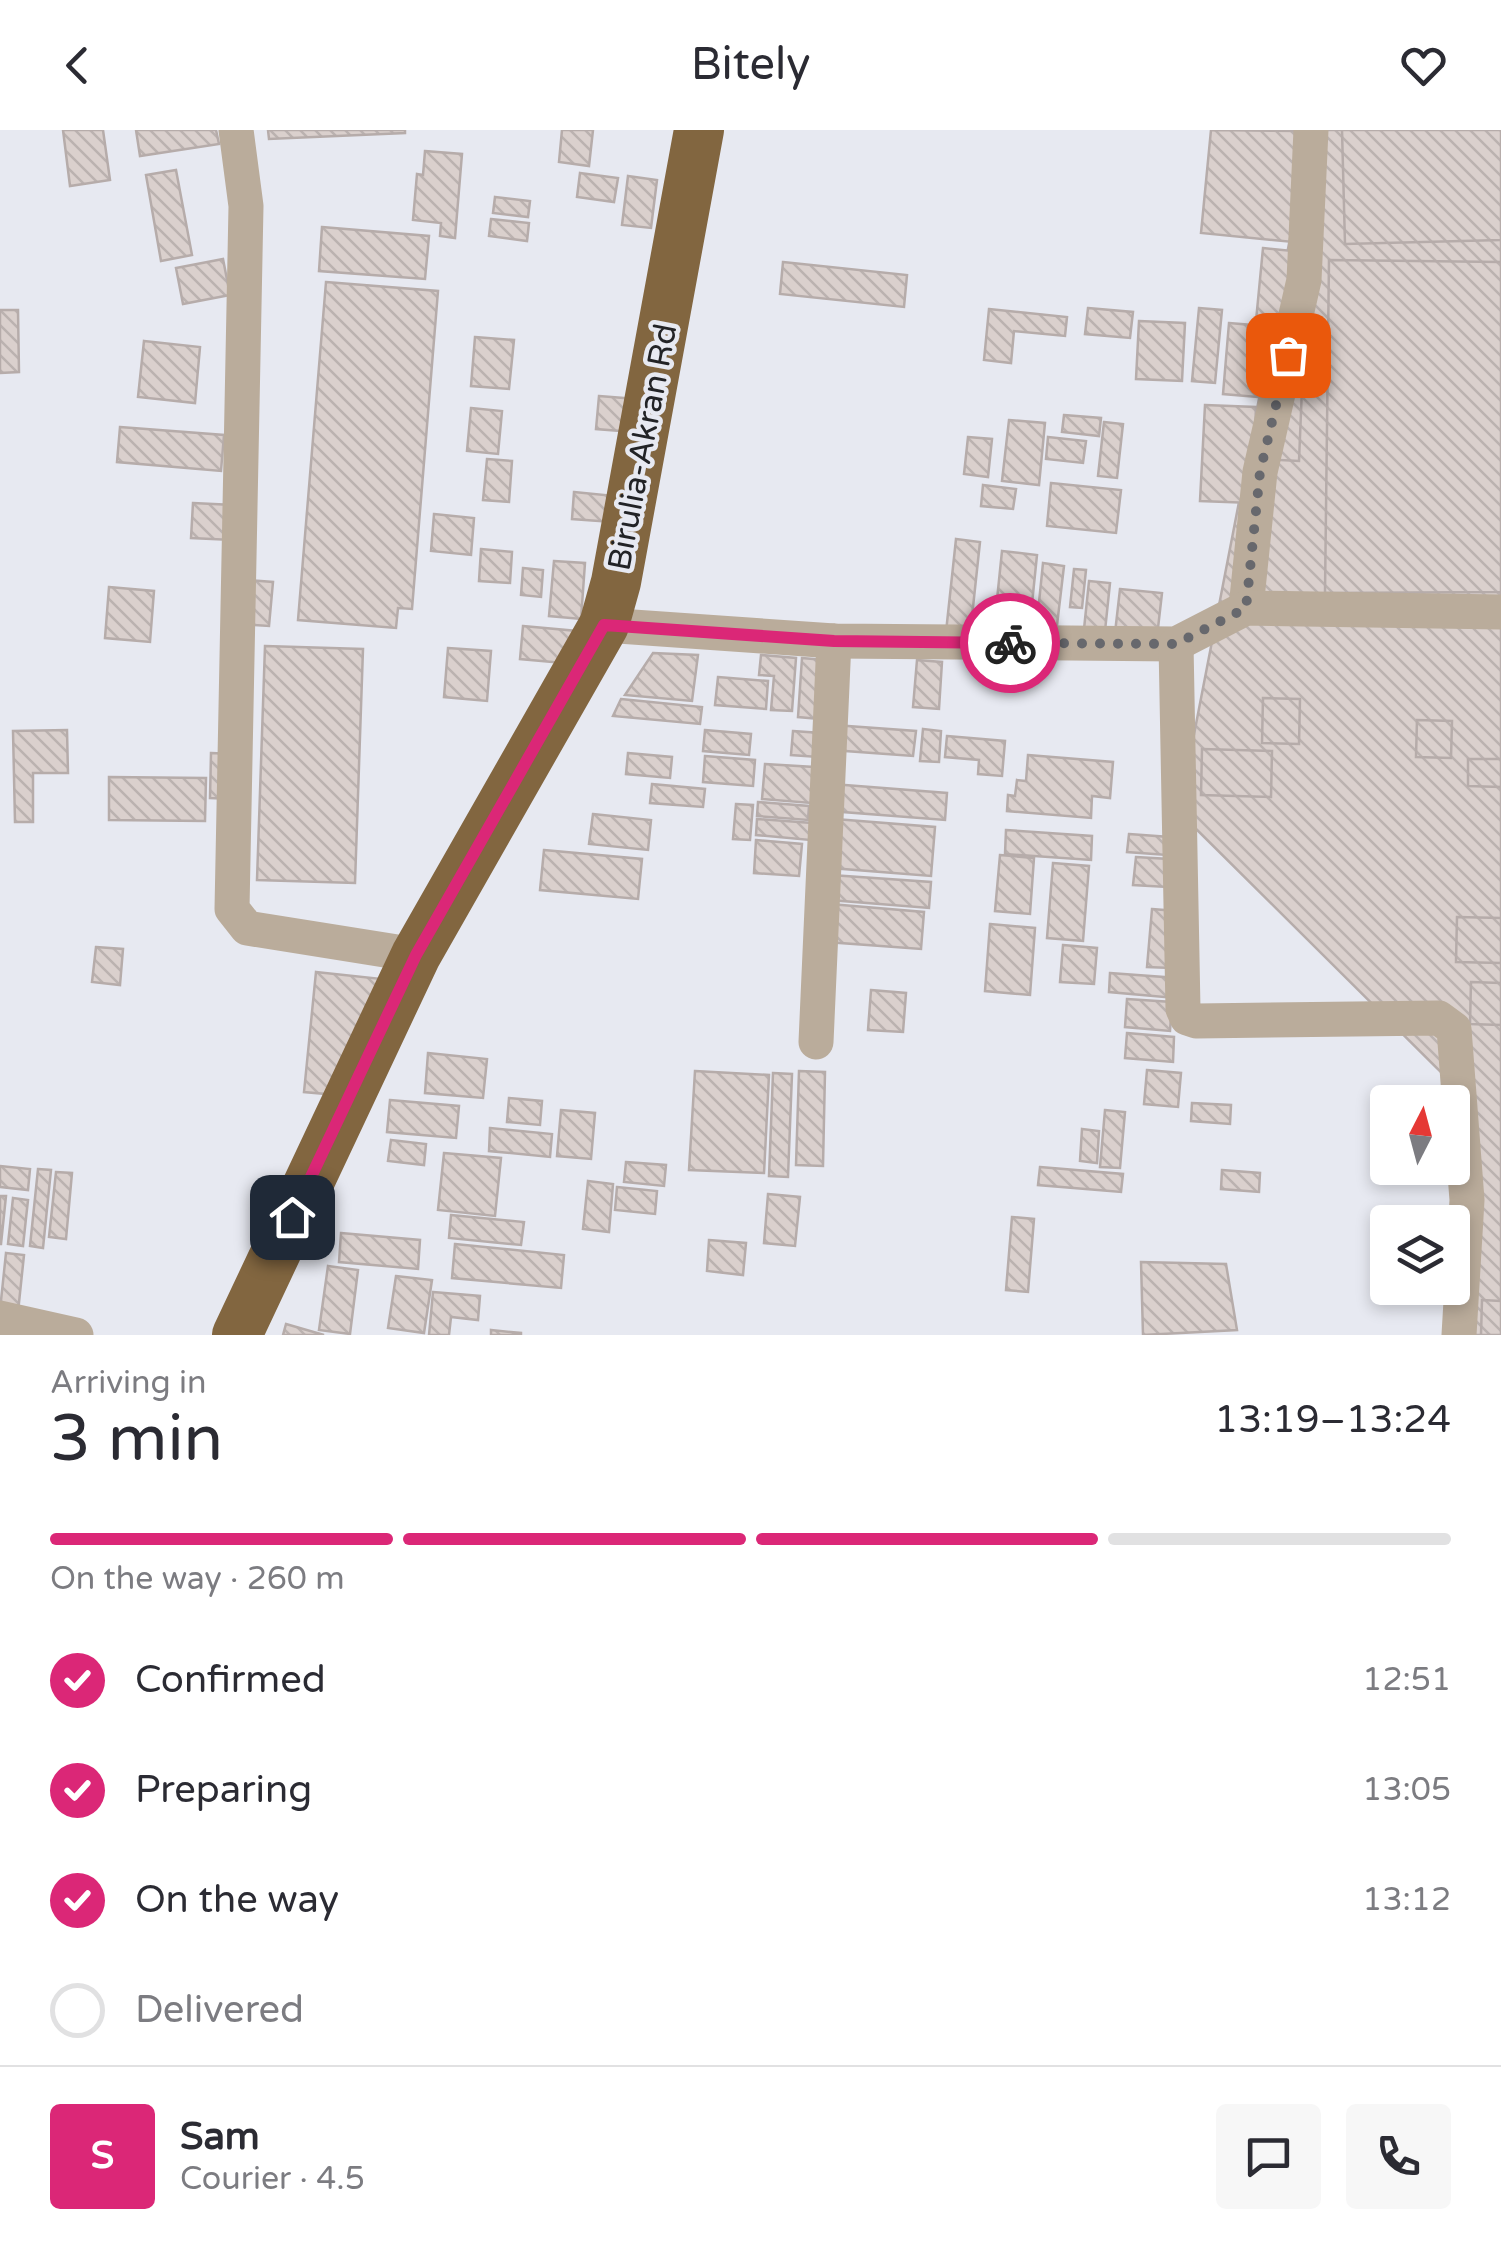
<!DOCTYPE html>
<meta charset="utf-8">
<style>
body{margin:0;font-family:"Varela Round",sans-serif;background:#f7f7f7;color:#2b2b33;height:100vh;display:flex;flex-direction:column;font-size:38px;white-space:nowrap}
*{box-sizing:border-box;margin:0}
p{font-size:32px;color:#7c7c81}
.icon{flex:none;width:55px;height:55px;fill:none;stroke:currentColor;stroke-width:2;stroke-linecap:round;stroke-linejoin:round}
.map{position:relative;height:1205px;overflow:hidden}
.sheet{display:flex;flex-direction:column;background:#fff;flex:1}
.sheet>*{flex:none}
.needle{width:65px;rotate:6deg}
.buttons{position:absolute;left:1370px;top:955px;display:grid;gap:20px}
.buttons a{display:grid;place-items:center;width:100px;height:100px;border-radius:10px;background:#fff;box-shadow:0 5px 15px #0003;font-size:50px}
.pin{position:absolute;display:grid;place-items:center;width:85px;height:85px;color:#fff;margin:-42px;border-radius:20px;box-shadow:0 5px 15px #0006}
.courier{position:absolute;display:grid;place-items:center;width:100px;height:100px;margin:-50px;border:8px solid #db2777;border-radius:50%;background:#fff;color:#222;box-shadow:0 2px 12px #0007}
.headline em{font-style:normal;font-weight:600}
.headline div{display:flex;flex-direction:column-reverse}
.headline{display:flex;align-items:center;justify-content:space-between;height:170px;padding:0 50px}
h1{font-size:65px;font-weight:600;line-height:75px}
.bar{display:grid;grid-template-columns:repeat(4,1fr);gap:15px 10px;align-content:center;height:120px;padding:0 50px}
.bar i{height:12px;border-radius:8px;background:#e1e1e2}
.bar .selected{background:#db2777}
.bar p{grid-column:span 4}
.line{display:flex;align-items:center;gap:25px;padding:0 50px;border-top:2px solid #e1e1e2}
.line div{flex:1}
.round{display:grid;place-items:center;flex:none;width:105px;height:105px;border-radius:10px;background:#f7f7f7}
ol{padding:0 50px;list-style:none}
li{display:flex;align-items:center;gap:30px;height:110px}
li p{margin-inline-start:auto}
li .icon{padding:10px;border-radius:50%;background:#db2777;color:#fff;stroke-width:4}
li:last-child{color:#7c7c81}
li i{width:55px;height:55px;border:5px solid #e1e1e2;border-radius:50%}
header{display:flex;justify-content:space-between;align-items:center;height:130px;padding:0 50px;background:#fff;font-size:45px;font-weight:600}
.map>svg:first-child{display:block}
.building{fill:url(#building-back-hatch);stroke:#b6acaa;stroke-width:2.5}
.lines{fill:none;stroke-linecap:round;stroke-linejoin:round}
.minor{stroke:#baac9b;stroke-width:35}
.highway{stroke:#826640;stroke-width:50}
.done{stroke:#67686d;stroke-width:10;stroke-dasharray:0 18}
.route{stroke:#db2777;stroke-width:12}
.labels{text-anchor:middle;stroke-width:9;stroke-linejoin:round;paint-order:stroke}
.street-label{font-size:32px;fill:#222326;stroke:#e7e9f1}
</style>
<header><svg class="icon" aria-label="back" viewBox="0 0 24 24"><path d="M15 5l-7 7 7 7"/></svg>Bitely<svg class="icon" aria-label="heart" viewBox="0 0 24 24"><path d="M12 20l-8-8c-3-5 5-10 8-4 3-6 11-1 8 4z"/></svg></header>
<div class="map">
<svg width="1501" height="1205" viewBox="0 0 1501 1205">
<defs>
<pattern id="building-back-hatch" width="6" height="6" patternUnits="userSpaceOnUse" patternTransform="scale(2.5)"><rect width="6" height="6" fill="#dad0cd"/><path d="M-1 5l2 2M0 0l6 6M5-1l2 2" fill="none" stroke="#bbb2b0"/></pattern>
</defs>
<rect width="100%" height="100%" fill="#e7e9f1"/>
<g class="building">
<path d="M63,0H103L110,50L70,56Z"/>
<path d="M136,0H216L219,14L140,26Z"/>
<path d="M268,0H405V3L269,9Z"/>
<path d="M562,0H593L589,36L559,32Z"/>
<path d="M1211,0L1304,1L1293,112L1201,103Z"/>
<path d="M1311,0H1501V1205H1453L1458,959L1179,682Z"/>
<path d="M1342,0H1501V110L1345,114Z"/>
<path d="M425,21L462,24L455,108L440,106L441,93L413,90L417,44L423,45Z"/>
<path d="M176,40L192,125L161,131L146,45Z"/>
<path d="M580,43L618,48L614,72L577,67Z"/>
<path d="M628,46L657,50L651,98L622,95Z"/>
<path d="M495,67L530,71L528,87L493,83Z"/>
<path d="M491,89L529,93L527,111L489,106Z"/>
<path d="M322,97L429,106L425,149L319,141Z"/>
<path d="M1263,118L1303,122L1296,195L1256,191Z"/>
<path d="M223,129L230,165L183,174L176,138Z"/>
<path d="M1329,130L1501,132V462L1325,463Z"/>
<path d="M783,132L907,145L904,177L780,164Z"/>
<path d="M326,152L438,161L412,479L398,478L396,498L298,490Z"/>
<path d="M1088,178L1133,182L1130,208L1085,204Z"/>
<path d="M1199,178L1222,180L1215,253L1192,251Z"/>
<path d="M989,179L1067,187L1065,206L1014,201L1011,233L984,230Z"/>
<path d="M0,180H18L19,242L0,243Z"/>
<path d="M1139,191L1185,193L1182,251L1136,249Z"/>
<path d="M1229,193L1264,196L1257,267L1223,264Z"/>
<path d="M475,207L514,210L509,259L471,256Z"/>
<path d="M144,211L200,217L195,273L138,267Z"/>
<path d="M1264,256L1302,258L1299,331L1261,329Z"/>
<path d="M599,266L661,271L658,304L596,299Z"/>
<path d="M1205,275L1256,277L1252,373L1200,371Z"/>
<path d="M471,278L502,281L498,324L467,321Z"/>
<path d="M1064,285L1101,288L1099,306L1062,302Z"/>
<path d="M1009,290L1045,293L1039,355L1002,351Z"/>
<path d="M1104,292L1123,294L1117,348L1098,346Z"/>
<path d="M120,297L224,305L221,341L117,332Z"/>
<path d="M968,307L992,309L988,347L964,344Z"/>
<path d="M1048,307L1086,311L1083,333L1046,329Z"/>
<path d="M487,329L512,331L509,372L483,370Z"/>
<path d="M1051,353L1121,360L1116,403L1047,396Z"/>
<path d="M983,355L1016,359L1013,379L981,376Z"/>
<path d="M574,362L615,366L612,392L572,389Z"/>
<path d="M193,373L233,375L232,410L191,408Z"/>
<path d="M434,384L474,388L471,425L431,421Z"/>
<path d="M956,409L980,412L970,505L946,502Z"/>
<path d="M481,419L512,422L510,453L479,451Z"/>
<path d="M1002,421L1037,425L1029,503L994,499Z"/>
<path d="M554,431L585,433L581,489L549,486Z"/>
<path d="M1043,433L1064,436L1056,504L1036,502Z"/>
<path d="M523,438L543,440L541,467L521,465Z"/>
<path d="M1074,439L1086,440L1082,478L1070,477Z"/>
<path d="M246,450L273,452L269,496L242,494Z"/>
<path d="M1089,451L1110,453L1105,501L1084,499Z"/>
<path d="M109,457L154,461L150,512L105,508Z"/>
<path d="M1120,459L1162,463L1157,507L1115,503Z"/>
<path d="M523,496L577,501L574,534L520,529Z"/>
<path d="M265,516L363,519L355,753L257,750Z"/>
<path d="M448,518L491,521L487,571L444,567Z"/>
<path d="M653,523L698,525L692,571L625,565Z"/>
<path d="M761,525L796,528L792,581L771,580L774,546L759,545Z"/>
<path d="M802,528L824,530L819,589L798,587Z"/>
<path d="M917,530L942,532L939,579L913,577Z"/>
<path d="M718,547L768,551L766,579L715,575Z"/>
<path d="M1263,568L1300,569L1299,614L1262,613Z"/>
<path d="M621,569L702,577L700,594L613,586Z"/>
<path d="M1417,590L1452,591L1451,628L1416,627Z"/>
<path d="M834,595L916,601L913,626L832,620Z"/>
<path d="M923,599L941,601L939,632L920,631Z"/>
<path d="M67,600L68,643H33V692H15L13,601Z"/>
<path d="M705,600L751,604L749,625L703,621Z"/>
<path d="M793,601L821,603L818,627L791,625Z"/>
<path d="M947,606L1005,611L1002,646L978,644L979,630L945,627Z"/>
<path d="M1202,619L1272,621L1271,667L1201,665Z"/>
<path d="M211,623L233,624L232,669L210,668Z"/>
<path d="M628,623L672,627L670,648L626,644Z"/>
<path d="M1028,625L1113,632L1110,668L1092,666L1091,688L1007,681L1008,665L1015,666L1017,650L1026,651Z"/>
<path d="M705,626L755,630L753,656L703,652Z"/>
<path d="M1468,629H1501V657L1468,656Z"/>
<path d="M765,634L814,637L811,673L762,669Z"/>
<path d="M109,647L206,648L205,691L109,690Z"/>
<path d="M652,654L705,659L703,677L650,673Z"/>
<path d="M832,654L947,663L945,690L830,681Z"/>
<path d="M758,672L809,676L808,690L757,686Z"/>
<path d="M736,674L753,675L750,710L733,709Z"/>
<path d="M593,684L651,690L648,720L589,714Z"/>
<path d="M757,689L812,693L810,710L756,705Z"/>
<path d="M835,689L935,697L931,746L831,738Z"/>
<path d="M1006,700L1092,706L1091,730L1005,724Z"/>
<path d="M1129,704L1169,707L1167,725L1127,722Z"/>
<path d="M756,710L802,714L799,746L754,743Z"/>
<path d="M544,720L642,729L638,769L540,760Z"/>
<path d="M1000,725L1034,728L1030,784L995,781Z"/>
<path d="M1136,727L1169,729L1167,757L1133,755Z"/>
<path d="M1053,733L1089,736L1083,811L1047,808Z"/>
<path d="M831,745L931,752L929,778L830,770Z"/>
<path d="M830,774L924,782L921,819L827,812Z"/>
<path d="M1152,779L1176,781L1171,838L1147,837Z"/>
<path d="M1457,787L1501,788V833L1456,832Z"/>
<path d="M990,794L1035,798L1030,865L985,861Z"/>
<path d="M1063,815L1097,818L1094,854L1060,852Z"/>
<path d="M96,817L123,819L120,855L92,852Z"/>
<path d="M316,842L382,849L370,968L304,962Z"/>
<path d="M1110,843L1177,848L1175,868L1109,862Z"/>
<path d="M1471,852L1501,853V895L1470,894Z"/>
<path d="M871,860L906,863L903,902L868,900Z"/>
<path d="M1127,869L1172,872L1170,901L1125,897Z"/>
<path d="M1127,903L1174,907L1173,932L1125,928Z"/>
<path d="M428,923L487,929L483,968L425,963Z"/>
<path d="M1147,940L1181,943L1178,977L1144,974Z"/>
<path d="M695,941L769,945L764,1043L689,1040Z"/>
<path d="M799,941L825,942L823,1036L796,1035Z"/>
<path d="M773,943L792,944L788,1047L769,1046Z"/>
<path d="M509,968L542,971L540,995L507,992Z"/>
<path d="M390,970L459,976L456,1008L387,1002Z"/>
<path d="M1192,973L1231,975L1230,994L1191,991Z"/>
<path d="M561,980L595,983L591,1029L557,1026Z"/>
<path d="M1105,980L1125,982L1120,1038L1100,1037Z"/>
<path d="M490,998L552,1004L550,1027L489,1021Z"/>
<path d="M1082,999L1099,1001L1097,1033L1080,1031Z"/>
<path d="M391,1010L426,1014L424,1035L388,1031Z"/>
<path d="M444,1023L501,1028L495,1086L438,1080Z"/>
<path d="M626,1032L666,1035L664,1056L624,1052Z"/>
<path d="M0,1036L30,1039L28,1060L0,1057Z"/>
<path d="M1040,1037L1123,1044L1121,1062L1038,1055Z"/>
<path d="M38,1039L51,1040L43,1118L30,1116Z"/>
<path d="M1222,1040L1260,1043L1259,1062L1221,1059Z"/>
<path d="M56,1042L72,1043L66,1109L49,1107Z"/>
<path d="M588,1051L613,1054L609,1102L583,1099Z"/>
<path d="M617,1057L657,1061L655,1084L615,1080Z"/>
<path d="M768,1064L800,1067L795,1116L764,1113Z"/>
<path d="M0,1066H6L1,1114H0Z"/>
<path d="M13,1068L28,1070L23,1116L8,1114Z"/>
<path d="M451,1085L524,1092L521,1115L449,1108Z"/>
<path d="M1012,1087L1034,1089L1028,1162L1006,1160Z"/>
<path d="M341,1103L420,1110L418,1139L339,1132Z"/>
<path d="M709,1110L746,1113L743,1145L707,1141Z"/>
<path d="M455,1114L564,1125L561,1158L452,1148Z"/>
<path d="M6,1123L24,1125L18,1182L0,1180Z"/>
<path d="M1141,1132L1226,1134L1237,1200L1143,1205Z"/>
<path d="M328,1136L358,1140L350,1204L319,1200Z"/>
<path d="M396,1146L432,1150L424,1203L388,1198Z"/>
<path d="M433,1162L480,1166L478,1190L451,1187L449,1205H429Z"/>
<path d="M1482,1170L1501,1171V1205H1481Z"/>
<path d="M286,1194L324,1205H283Z"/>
<path d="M491,1200L521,1203V1205H491Z"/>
</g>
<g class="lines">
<g class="minor">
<path d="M236,0L246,76L232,779L247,798L416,825"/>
<path d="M1246,478L1260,342L1304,150L1311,0"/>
<path d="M604,495L834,511L1176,514L1246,478L1501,482"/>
<path d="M1176,514L1183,879L1187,888L1196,891L1439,888L1454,899L1467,1070L1459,1205"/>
<path d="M816,912L834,511"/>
<path d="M0,1188L76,1205"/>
</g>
<path class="highway" d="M237,1205L416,825L604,495L616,452L699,0"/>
</g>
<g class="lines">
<path class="done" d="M1010,513L1176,514L1246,478L1260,342L1288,225"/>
<path class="route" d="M292,1087L416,825L604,495L834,511L1010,513"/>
</g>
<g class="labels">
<g class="street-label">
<text transform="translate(642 317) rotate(-79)" y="11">Birulia-Akran Rd</text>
</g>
</g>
</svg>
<div class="buttons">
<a><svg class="needle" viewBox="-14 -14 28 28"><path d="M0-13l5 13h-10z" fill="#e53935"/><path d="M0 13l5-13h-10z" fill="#7c7c81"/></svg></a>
<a><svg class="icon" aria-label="layers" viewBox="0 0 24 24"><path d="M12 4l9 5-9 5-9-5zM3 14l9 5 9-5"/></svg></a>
</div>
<div class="pin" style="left:1288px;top:225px;background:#ea580c"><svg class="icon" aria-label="bag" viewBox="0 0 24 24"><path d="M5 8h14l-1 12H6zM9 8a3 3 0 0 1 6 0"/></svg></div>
<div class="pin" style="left:292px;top:1087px;background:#1f2937"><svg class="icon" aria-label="home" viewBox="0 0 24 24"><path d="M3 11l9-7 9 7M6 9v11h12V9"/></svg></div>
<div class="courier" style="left:1010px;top:513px"><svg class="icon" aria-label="bike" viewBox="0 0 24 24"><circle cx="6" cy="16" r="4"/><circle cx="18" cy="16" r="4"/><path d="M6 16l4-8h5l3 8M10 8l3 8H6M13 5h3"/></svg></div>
</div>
<section class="sheet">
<div class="headline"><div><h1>3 min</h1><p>Arriving in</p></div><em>13:19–13:24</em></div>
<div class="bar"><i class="selected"></i><i class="selected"></i><i class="selected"></i><i></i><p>On the way · 260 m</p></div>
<ol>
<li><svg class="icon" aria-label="check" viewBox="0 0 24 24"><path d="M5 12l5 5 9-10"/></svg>Confirmed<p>12:51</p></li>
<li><svg class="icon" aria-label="check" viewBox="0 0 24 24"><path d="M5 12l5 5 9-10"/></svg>Preparing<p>13:05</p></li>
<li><svg class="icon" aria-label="check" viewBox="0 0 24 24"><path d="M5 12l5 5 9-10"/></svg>On the way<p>13:12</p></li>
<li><i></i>Delivered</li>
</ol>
<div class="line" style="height:180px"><b class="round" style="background:#db2777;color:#fff">S</b><div><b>Sam</b><p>Courier · 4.5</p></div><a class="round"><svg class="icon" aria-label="chat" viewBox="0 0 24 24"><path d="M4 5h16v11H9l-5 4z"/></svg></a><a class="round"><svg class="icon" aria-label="phone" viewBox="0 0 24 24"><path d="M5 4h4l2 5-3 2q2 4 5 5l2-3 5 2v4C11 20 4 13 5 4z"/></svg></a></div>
</section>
